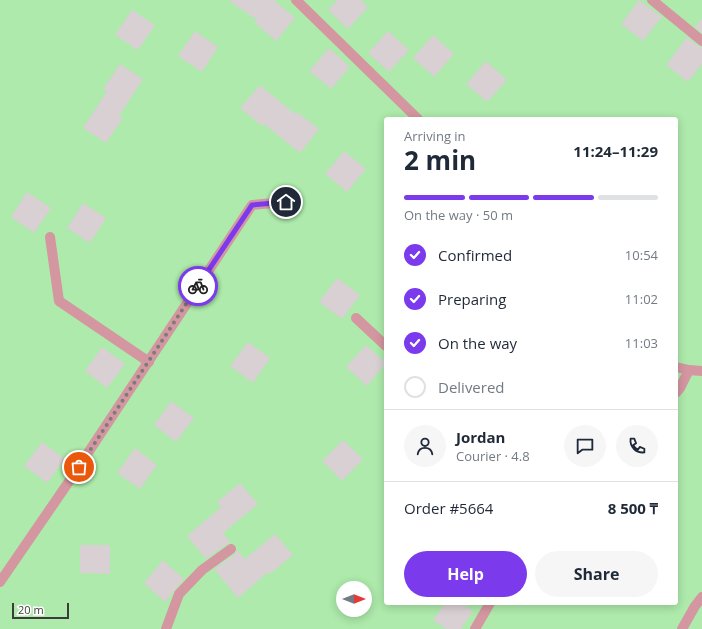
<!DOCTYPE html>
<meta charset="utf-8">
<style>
body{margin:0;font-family:"Open Sans",sans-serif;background:#f6f6f7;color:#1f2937;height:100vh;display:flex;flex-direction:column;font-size:15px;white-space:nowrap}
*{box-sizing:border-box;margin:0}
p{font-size:13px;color:#747a83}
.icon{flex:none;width:22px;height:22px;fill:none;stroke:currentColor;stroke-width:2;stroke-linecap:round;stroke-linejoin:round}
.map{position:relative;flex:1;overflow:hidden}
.sheet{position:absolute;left:384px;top:117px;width:294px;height:488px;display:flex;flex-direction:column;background:#fff;border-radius:4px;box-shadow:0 2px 10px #0003}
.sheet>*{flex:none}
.needle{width:26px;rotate:90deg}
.controls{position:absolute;left:336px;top:581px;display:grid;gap:8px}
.controls a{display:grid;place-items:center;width:36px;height:36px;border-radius:50%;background:#fff;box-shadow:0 2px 10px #0003;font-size:20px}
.scale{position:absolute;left:12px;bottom:10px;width:57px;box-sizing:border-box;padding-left:4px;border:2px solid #3e3c3a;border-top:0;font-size:11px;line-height:14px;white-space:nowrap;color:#3e3c3a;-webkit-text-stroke:3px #fff;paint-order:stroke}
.pin{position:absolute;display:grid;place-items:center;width:34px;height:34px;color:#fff;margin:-17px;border:2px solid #fff;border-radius:50%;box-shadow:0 1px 4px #0007}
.courier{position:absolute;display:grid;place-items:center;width:40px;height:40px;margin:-20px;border:3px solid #7c3aed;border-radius:50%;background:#fff;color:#222;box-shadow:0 1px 5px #0007}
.head em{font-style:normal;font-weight:700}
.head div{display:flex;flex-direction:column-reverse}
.head{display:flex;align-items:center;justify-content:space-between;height:68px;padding:0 20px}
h1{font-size:26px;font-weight:700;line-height:30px}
.bar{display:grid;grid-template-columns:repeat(4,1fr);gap:6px 4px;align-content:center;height:48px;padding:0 20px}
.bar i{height:5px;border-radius:3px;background:#e0e1e3}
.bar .selected{background:#7c3aed}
.bar p{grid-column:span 4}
.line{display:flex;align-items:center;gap:10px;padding:0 20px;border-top:1px solid #e0e1e3}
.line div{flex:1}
.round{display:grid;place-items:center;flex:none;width:42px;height:42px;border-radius:21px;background:#f6f6f7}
ol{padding:0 20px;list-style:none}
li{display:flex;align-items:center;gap:12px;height:44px}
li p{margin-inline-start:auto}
li .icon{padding:4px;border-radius:50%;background:#7c3aed;color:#fff;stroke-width:4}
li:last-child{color:#747a83}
li i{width:22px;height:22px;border:2px solid #e0e1e3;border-radius:50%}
.cta{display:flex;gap:8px;margin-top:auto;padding:8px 20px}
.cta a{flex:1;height:46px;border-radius:24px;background:#7c3aed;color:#fff;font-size:16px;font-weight:700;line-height:46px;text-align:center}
.cta a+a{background:#f6f6f7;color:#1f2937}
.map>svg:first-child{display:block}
.green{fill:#adeaab;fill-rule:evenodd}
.building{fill:#d8d0d2}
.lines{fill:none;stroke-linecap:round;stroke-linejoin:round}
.lane{stroke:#d496a0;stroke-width:10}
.done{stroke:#7f7b78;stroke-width:4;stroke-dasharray:0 7.2}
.route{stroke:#7c3aed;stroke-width:5}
</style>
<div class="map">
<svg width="702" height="629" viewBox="0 0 702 629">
<rect width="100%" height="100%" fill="#f8f1ec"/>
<path class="green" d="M0,0H702V629H0ZM386,119H676V603H386ZM343,588H365V610H343Z"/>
<g class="building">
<path d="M228,0H274L295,18L276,41L255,23L257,20Z"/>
<path d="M337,0H361L368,7L348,29L328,10Z"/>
<path d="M639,0L662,17L643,41L621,24Z"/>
<path d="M132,10L155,25L138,50L115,35Z"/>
<path d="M702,18V33L695,27Z"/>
<path d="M195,31L218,47L202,72L178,56Z"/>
<path d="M388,31L409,50L389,72L368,53Z"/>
<path d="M433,35L454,54L434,77L413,58Z"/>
<path d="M687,37L698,46L702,47V64L688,82L666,65Z"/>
<path d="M329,48L350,67L331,89L309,71Z"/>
<path d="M486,61L507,80L487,102L466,84Z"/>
<path d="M120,64L143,79L119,116L123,118L106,143L83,128L107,91L103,89Z"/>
<path d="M260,85L295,114L297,112L319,129L300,153L264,124L262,126L240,108Z"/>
<path d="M344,151L366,169L347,192L325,174Z"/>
<path d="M27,192L51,208L34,233L11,217Z"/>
<path d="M83,203L106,218L90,243L67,228Z"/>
<path d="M337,278L360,295L342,319L319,302Z"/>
<path d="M248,342L270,358L253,383L230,366Z"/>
<path d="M366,345L386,363L367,386L346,367Z"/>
<path d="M102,347L125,364L107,388L85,371Z"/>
<path d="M171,401L194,418L176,442L154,425Z"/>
<path d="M343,440L363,459L342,481L322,461Z"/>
<path d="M42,442L65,459L47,483L24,466Z"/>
<path d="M135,448L157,465L140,489L117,473Z"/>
<path d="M240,483L258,504L223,533L231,543L227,544L206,559L187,536L221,507L217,502Z"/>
<path d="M275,534L293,555L270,574L268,572L238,598L214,569L235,554L237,550L245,559Z"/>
<path d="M80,545H110V574L80,573Z"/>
<path d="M163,560L184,579L165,602L144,583Z"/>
<path d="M445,603H462L473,611L461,629H446L433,620Z"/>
</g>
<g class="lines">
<g class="lane">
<path d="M296,0L418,119"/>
<path d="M652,0L702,41"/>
<path d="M50,237L59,301L149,362"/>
<path d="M356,318L386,346"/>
<path d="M676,367L689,370L702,371"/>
<path d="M676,393L680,388L689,370"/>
<path d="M0,582L70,480L252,205L286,202"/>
<path d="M166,629L179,594L202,570L231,549"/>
<path d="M475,629L490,603"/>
<path d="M682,629L695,606L702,597"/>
</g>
</g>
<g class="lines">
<path class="done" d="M79,467L198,286"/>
<path class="route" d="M198,286L252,205L286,202"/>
</g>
</svg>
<div class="controls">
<a><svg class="needle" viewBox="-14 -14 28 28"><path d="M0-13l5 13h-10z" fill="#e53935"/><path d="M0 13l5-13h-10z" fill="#747a83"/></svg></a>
</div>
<div class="scale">20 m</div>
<div class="pin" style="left:79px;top:467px;background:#ea580c"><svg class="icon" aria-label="bag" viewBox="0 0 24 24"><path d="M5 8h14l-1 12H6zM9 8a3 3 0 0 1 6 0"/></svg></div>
<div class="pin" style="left:286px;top:202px;background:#1f2937"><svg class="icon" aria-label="home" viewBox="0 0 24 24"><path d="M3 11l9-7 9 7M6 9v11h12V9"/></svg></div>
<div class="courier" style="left:198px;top:286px"><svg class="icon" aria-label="bike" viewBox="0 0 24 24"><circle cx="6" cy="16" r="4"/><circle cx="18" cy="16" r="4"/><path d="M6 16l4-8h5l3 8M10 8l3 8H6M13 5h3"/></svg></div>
<section class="sheet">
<div class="head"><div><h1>2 min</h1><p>Arriving in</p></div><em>11:24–11:29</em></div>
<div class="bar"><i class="selected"></i><i class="selected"></i><i class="selected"></i><i></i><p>On the way · 50 m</p></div>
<ol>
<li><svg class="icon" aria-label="check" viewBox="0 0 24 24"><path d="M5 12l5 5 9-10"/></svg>Confirmed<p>10:54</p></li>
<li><svg class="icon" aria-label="check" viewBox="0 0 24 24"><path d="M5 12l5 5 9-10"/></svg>Preparing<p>11:02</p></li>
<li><svg class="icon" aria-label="check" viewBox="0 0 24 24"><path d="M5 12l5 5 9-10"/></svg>On the way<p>11:03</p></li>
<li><i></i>Delivered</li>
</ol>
<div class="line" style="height:72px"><a class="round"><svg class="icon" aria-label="person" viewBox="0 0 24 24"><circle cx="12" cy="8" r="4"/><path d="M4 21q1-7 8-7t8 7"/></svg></a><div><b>Jordan</b><p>Courier · 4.8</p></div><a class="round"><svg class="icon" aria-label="chat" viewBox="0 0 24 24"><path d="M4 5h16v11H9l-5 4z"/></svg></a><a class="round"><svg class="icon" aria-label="phone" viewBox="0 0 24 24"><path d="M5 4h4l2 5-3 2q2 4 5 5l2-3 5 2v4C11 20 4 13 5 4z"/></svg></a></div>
<div class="line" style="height:52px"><div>Order #5664</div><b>8 500 ₸</b></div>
<div class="cta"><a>Help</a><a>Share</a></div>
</section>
</div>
